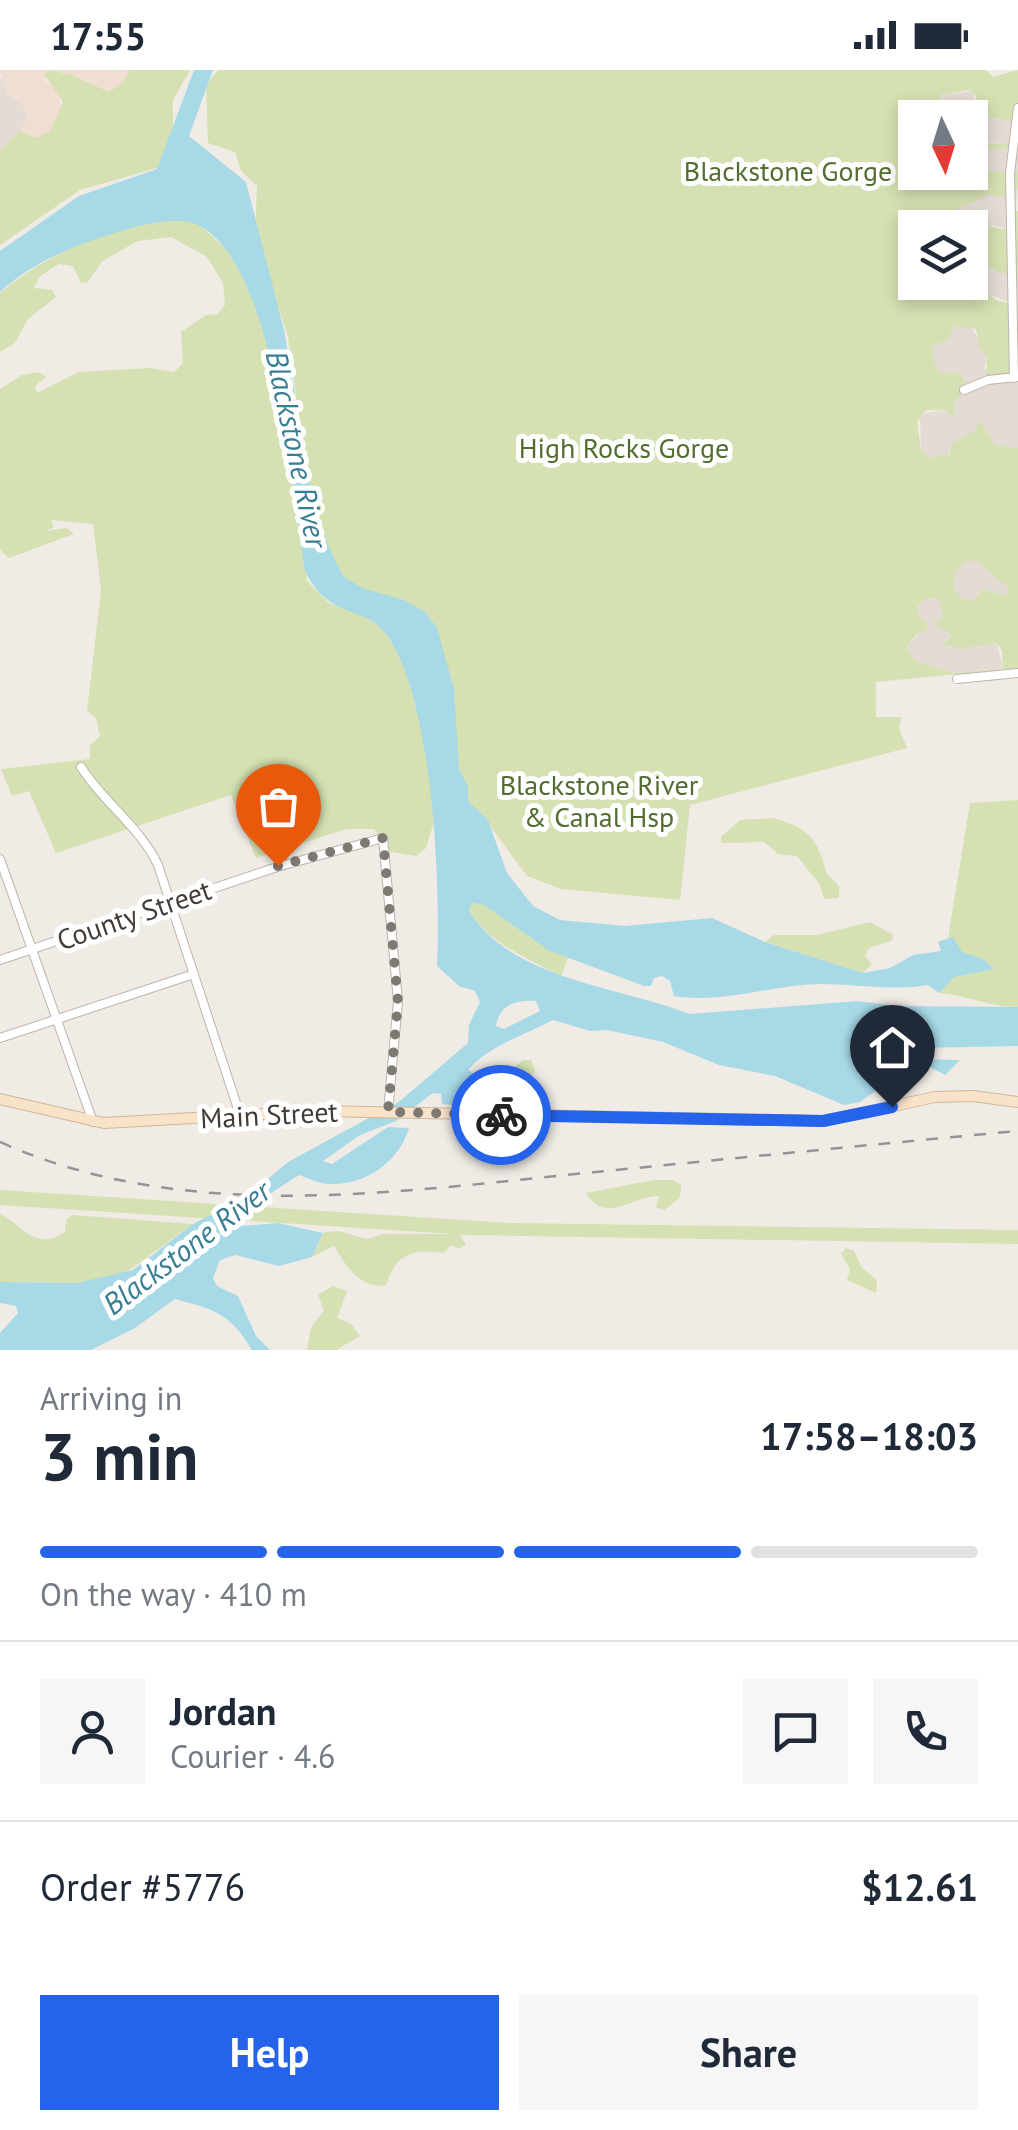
<!DOCTYPE html>
<meta charset="utf-8">
<style>
body{margin:0;font-family:"PT Sans",sans-serif;background:#f6f6f7;color:#1f2937;height:100vh;display:flex;flex-direction:column;font-size:38px;white-space:nowrap}
*{box-sizing:border-box;margin:0}
p{font-size:32px;color:#747a83}
.icon{flex:none;width:55px;height:55px;fill:none;stroke:currentColor;stroke-width:2;stroke-linecap:round;stroke-linejoin:round}
.map{position:relative;height:1280px;overflow:hidden}
.details{display:flex;flex-direction:column;background:#fff;flex:1}
.details>*{flex:none}
.needle{width:65px;rotate:176deg}
.fabs{position:absolute;left:898px;top:30px;display:grid;gap:20px}
.fabs a{display:grid;place-items:center;width:90px;height:90px;border-radius:0px;background:#fff;box-shadow:0 5px 15px #0003;font-size:50px}
.pin{position:absolute;display:grid;place-items:center;width:85px;height:85px;color:#fff;margin:-102px -42px;border-radius:50% 50% 50% 0;rotate:-45deg;box-shadow:0 0 10px #0007}
.pin .icon{rotate:45deg}
.courier{position:absolute;display:grid;place-items:center;width:100px;height:100px;margin:-50px;border:8px solid #2563eb;border-radius:50%;background:#fff;color:#222;box-shadow:0 2px 12px #0007}
.overview em{font-style:normal;font-weight:800}
.overview div{display:flex;flex-direction:column-reverse}
.overview{display:flex;align-items:center;justify-content:space-between;height:170px;padding:0 40px}
h1{font-size:65px;font-weight:800;line-height:75px}
.bar{display:grid;grid-template-columns:repeat(4,1fr);gap:15px 10px;align-content:center;height:120px;padding:0 40px}
.bar i{height:12px;border-radius:8px;background:#e0e1e3}
.bar .active{background:#2563eb}
.bar p{grid-column:span 4}
.line{display:flex;align-items:center;gap:25px;padding:0 40px;border-top:2px solid #e0e1e3}
.line div{flex:1}
.round{display:grid;place-items:center;flex:none;width:105px;height:105px;border-radius:0px;background:#f6f6f7}
.button{display:flex;gap:20px;margin-top:auto;padding:20px 40px}
.button a{flex:1;height:115px;border-radius:0px;background:#2563eb;color:#fff;font-size:40px;font-weight:800;line-height:115px;text-align:center}
.button a+a{background:#f6f6f7;color:#1f2937}
.status{display:flex;justify-content:space-between;align-items:center;height:70px;padding:0 50px;background:#fff;direction:ltr}
.status svg{height:28px;fill:currentColor}
.map>svg:first-child{display:block}
.residential{fill:#e4dcd4}
.commercial{fill:#f1ded2}
.green{fill:#d5e1b2;fill-rule:evenodd}
.water{fill:#a8d9e7;fill-rule:evenodd}
.lines{fill:none;stroke-linecap:round;stroke-linejoin:round}
.minor-casing{stroke:#beb4ac;stroke-width:10}
.secondary-casing{stroke:#ceb79c;stroke-width:12}
.minor{stroke:#fff;stroke-width:8}
.secondary{stroke:#f8e3c8;stroke-width:10}
.rail{stroke:#949494;stroke-width:2.5;stroke-dasharray:12 12;stroke-linecap:butt}
.done{stroke:#7f7973;stroke-width:10;stroke-dasharray:0 18}
.route{stroke:#2563eb;stroke-width:12}
.labels{text-anchor:middle;stroke-width:10;stroke-linejoin:round;paint-order:stroke}
.park-label{font-size:28px;fill:#536d30;stroke:#fff}
.street-label{font-size:28px;fill:#423b36;stroke:#fff}
.water-label{font-size:30px;font-style:italic;fill:#377e93;stroke:#fff}
</style>
<div class="status"><b>17:55</b><svg viewBox="0 0 49 12"><path d="M0 12V9h3v3zM5 12V6h3v6zM10 12V3h3v9zM15 12V0h3v12zM26 1h20v11H26zM47 4h2v5h-2z"/></svg></div>
<div class="map">
<svg width="1018" height="1280" viewBox="0 0 1018 1280">
<rect width="100%" height="100%" fill="#f0ebe5"/>
<g class="residential">
<path d="M0,8L8,13L7,24L22,34L28,48L14,71L0,80Z"/>
<path d="M973,21L975,44L1016,52L1012,75L970,70V48L940,47V25Z"/>
<path d="M970,73L989,80L1018,78V101H984L972,115L956,111L952,103L970,102Z"/>
<path d="M1018,119L1012,160L992,155L970,174V158H944L949,143L959,137L988,123Z"/>
<path d="M986,192L998,203H1012L1018,209V235L985,223L978,231L954,225V213L970,212L972,196Z"/>
<path d="M971,255L987,287L984,299L1018,308V378L995,375L984,358L960,371L945,388H928L921,380L920,344L945,340L955,348L954,332L967,318L939,303L932,285L933,275L954,256Z"/>
<path d="M966,491H978L1010,520L1004,525L984,519L973,532L963,529L953,518L956,500Z"/>
<path d="M926,528L939,529L943,534V548L934,553L953,565L943,572L963,579L997,573L1003,599L955,603L916,592L907,576L921,561L917,537Z"/>
</g>
<path class="commercial" d="M0,0H130L124,12L109,22L72,5L49,0L45,11L58,20L62,42L50,61L35,69L20,61L28,48L22,34L7,24Z"/>
<g class="green">
<path d="M49,0L72,5L109,22L124,12L129,0H190L173,30V76L157,98L80,120L0,175V80L20,61L35,68L50,61L63,32L44,4Z"/>
<path d="M218,0H986L993,7L1018,0V78L989,80L970,73L1012,74L1015,52L975,44L976,26L969,20L940,25V47L915,48V102L952,103L956,111L972,115L983,101H1018V119L1012,120L1010,128L988,124L949,143L944,157L915,158V212L954,213V225L978,231L985,222L998,231L1018,235V308L986,311L987,287L979,277L976,259L954,256L947,271L933,275L932,285L939,303H960L968,319L954,332L955,348L945,340H926L917,352L921,380L928,388L950,385L952,373L975,361L979,350L995,375L1018,378V598L876,612V647H901L899,659L907,678L690,735L680,830L561,819L527,806L481,744L456,727L380,531L319,498L288,267L255,166L257,116L241,101L235,82L208,73L206,15ZM966,491H978L1010,520L1004,525L983,519L973,531L963,529L953,518L956,500ZM926,528L939,529L943,548L932,553L953,565L942,574L963,579L997,573L1002,581L1003,599L955,603L916,592L907,576L917,564L927,560L928,553L920,549L917,537Z"/>
<path d="M1012,141H1018V209L1012,203H998L986,193L970,199L974,166L986,156L1012,160Z"/>
<path d="M190,146L233,185L258,234L278,304L307,511L329,533L392,555L451,733L433,755L426,778L416,786L390,782L374,759H346L256,788L231,725L56,783L29,721L12,726L1,699L90,689V675L100,666L96,648L87,641L101,520L93,454L51,450L54,457L45,461L67,458L74,464L9,488L0,480V319L22,305L38,302L46,307L35,316L37,323L79,302L149,298L174,302L183,293L181,262L206,245L218,244L225,235L223,213L207,187L171,167L138,171L102,191L88,212L81,213L73,196L59,194L40,206L34,218L52,220L56,227L28,249L15,273L0,282V223C56,177 118,155 190,146Z"/>
<path d="M1018,730V937C984,936 971,926 939,923L970,733Z"/>
<path d="M773,748C811,758 817,770 827,804L839,816V828L824,829L820,815L797,786L778,784L764,772L721,773V767L740,750Z"/>
<path d="M472,833L484,835L568,888L561,906C528,889 489,873 469,841Z"/>
<path d="M870,852L892,864L893,870L869,878L865,886L872,894L863,903L765,872L774,865H817Z"/>
<path d="M523,990H531L535,1001L522,1015L518,1030L501,1036L480,1028L493,998L511,1000Z"/>
<path d="M654,1110H673L681,1115L680,1128L664,1140L656,1137L659,1126C632,1125 606,1156 586,1123Z"/>
<path d="M0,1120L511,1153L1018,1160V1174L460,1165L466,1175L459,1179L451,1175L444,1183C411,1179 397,1183 386,1215C361,1220 345,1195 334,1176L312,1187L324,1162L338,1161L367,1169L383,1164H453L0,1135Z"/>
<path d="M0,1144C24,1156 35,1182 65,1162L66,1150L72,1145L193,1154L124,1204L77,1213L0,1212Z"/>
<path d="M846,1178L854,1181L862,1198L877,1210L876,1223L847,1210L850,1199L841,1184Z"/>
<path d="M333,1216L347,1221L337,1248L351,1254L360,1266L336,1280H307L311,1258L324,1240L318,1225Z"/>
</g>
<path class="water" d="M194,0H213L189,66L246,112L284,260L314,439L333,486L343,506L362,518L404,530L425,542L437,558L454,619L459,699L468,717V731L488,750L507,803L533,836L560,850L625,856L712,848L765,872L863,903L890,898L913,885L941,881L938,872L953,867L962,882L983,889L994,899L954,907L939,923L928,915C893,921 855,914 820,914C770,915 723,934 674,926L670,911L662,906L654,908L651,916H644L550,881L484,835L472,833L469,841C513,911 621,916 689,944L858,931L897,936L1018,937V976L870,979L865,983L871,988L960,990L945,1005L928,996L906,999L860,1032L844,1035L775,1006L719,995L663,972L607,960L590,961L553,950C524,965 489,976 468,1000L476,1005L474,1015L451,1035L442,1034L441,1024L433,1023L396,1051L360,1065L323,1091L332,1094L388,1057L409,1058C399,1092 366,1115 330,1114C319,1114 309,1108 299,1105L231,1149L228,1157L278,1153L323,1163L312,1187L279,1196L235,1185L220,1190L213,1208L217,1216L238,1226L256,1266L270,1280H252C229,1242 215,1240 175,1229L135,1258L91,1280H0V1263L18,1243L16,1236L0,1233V1212L77,1213L133,1200L193,1154L248,1126L288,1092L400,1031L468,973L469,955L480,932L475,921L459,916L437,896C441,815 433,630 387,565C365,534 329,551 305,501C291,421 276,190 196,154C176,146 141,155 121,161C77,174 34,191 0,222V181L79,126L157,99ZM536,931L540,941L504,959L496,956C499,935 516,929 536,931Z"/>
<g class="lines">
<defs>
<g id="minor">
<path d="M1014,308L1010,103L1018,38"/>
<path d="M964,320L988,310L1017,307"/>
<path d="M957,609L1018,603"/>
<path d="M81,697C104,733 140,757 158,795L240,1045"/>
<path d="M0,789L93,1052"/>
<path d="M0,890L277,797L383,768L398,931L388,1042"/>
<path d="M0,968L194,904"/>
</g>
<path id="secondary" d="M0,1029L104,1053L319,1041L823,1051L935,1027L973,1026L1018,1032"/>
</defs>
<use href="#minor" class="minor-casing"/>
<use href="#secondary" class="secondary-casing"/>
<use href="#minor" class="minor"/>
<use href="#secondary" class="secondary"/>
<path class="rail" d="M0,1072C188,1156 399,1121 596,1102C737,1088 877,1074 1018,1061"/>
</g>
<g class="lines">
<path class="done" d="M278,796L383,768L398,932L388,1042L501,1045"/>
<path class="route" d="M501,1045L823,1051L892,1037"/>
</g>
<g class="labels">
<g class="park-label">
<text x="788" y="111">Blackstone Gorge</text>
<text x="624" y="388">High Rocks Gorge</text>
<text x="599" y="725">Blackstone River<tspan x="599" dy="32">&amp; Canal Hsp</tspan></text>
</g>
<g class="street-label">
<text transform="translate(134 845) rotate(-19)" y="10">County Street</text>
<text transform="translate(269 1045) rotate(-3)" y="10">Main Street</text>
</g>
<g class="water-label">
<text transform="translate(296 379) rotate(78)" y="10">Blackstone River</text>
<text transform="translate(187 1178) rotate(-37)" y="10">Blackstone River</text>
</g>
</g>
</svg>
<div class="fabs">
<a><svg class="needle" viewBox="-14 -14 28 28"><path d="M0-13l5 13h-10z" fill="#e53935"/><path d="M0 13l5-13h-10z" fill="#747a83"/></svg></a>
<a><svg class="icon" aria-label="layers" viewBox="0 0 24 24"><path d="M12 4l9 5-9 5-9-5zM3 14l9 5 9-5"/></svg></a>
</div>
<div class="pin" style="left:278px;top:796px;background:#ea580c"><svg class="icon" aria-label="bag" viewBox="0 0 24 24"><path d="M5 8h14l-1 12H6zM9 8a3 3 0 0 1 6 0"/></svg></div>
<div class="pin" style="left:892px;top:1037px;background:#1f2937"><svg class="icon" aria-label="home" viewBox="0 0 24 24"><path d="M3 11l9-7 9 7M6 9v11h12V9"/></svg></div>
<div class="courier" style="left:501px;top:1045px"><svg class="icon" aria-label="bike" viewBox="0 0 24 24"><circle cx="6" cy="16" r="4"/><circle cx="18" cy="16" r="4"/><path d="M6 16l4-8h5l3 8M10 8l3 8H6M13 5h3"/></svg></div>
</div>
<section class="details">
<div class="overview"><div><h1>3 min</h1><p>Arriving in</p></div><em>17:58–18:03</em></div>
<div class="bar"><i class="active"></i><i class="active"></i><i class="active"></i><i></i><p>On the way · 410 m</p></div>
<div class="line" style="height:180px"><a class="round"><svg class="icon" aria-label="person" viewBox="0 0 24 24"><circle cx="12" cy="8" r="4"/><path d="M4 21q1-7 8-7t8 7"/></svg></a><div><b>Jordan</b><p>Courier · 4.6</p></div><a class="round"><svg class="icon" aria-label="chat" viewBox="0 0 24 24"><path d="M4 5h16v11H9l-5 4z"/></svg></a><a class="round"><svg class="icon" aria-label="phone" viewBox="0 0 24 24"><path d="M5 4h4l2 5-3 2q2 4 5 5l2-3 5 2v4C11 20 4 13 5 4z"/></svg></a></div>
<div class="line" style="height:130px"><div>Order #5776</div><b>$12.61</b></div>
<div class="button"><a>Help</a><a>Share</a></div>
</section>
